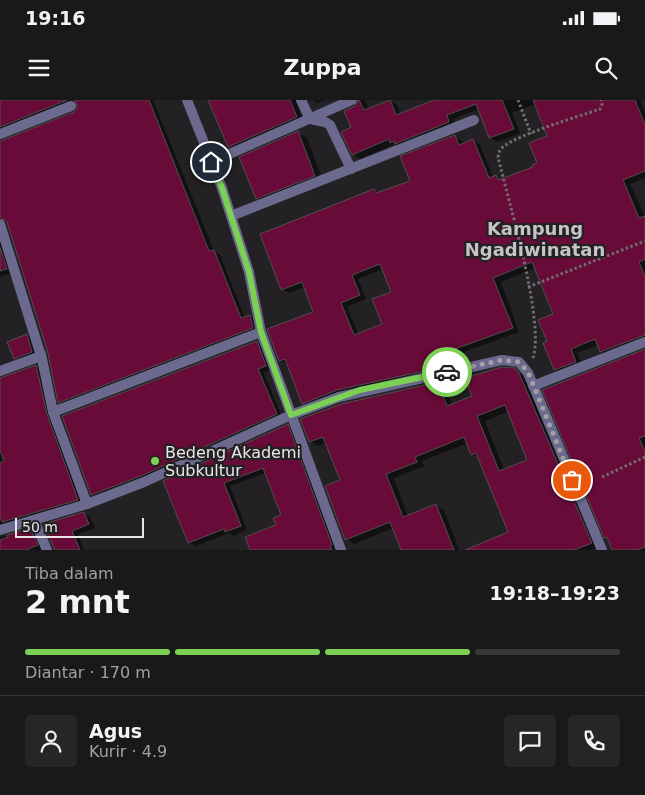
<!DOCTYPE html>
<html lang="id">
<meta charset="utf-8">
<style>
body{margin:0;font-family:"DejaVu Sans",sans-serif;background:#272627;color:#f1f3f6;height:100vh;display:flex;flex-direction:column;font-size:19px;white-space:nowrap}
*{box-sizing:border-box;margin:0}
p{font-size:16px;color:#9fa0a2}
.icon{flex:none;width:28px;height:28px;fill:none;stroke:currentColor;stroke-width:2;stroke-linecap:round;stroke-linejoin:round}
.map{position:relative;height:450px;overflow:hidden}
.panel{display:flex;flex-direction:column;background:#1a191a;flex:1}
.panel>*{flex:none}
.scale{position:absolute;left:15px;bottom:12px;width:129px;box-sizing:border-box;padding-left:5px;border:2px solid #e8e6e8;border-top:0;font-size:14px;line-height:18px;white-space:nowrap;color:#e8e6e8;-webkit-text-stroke:4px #232123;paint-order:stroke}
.pin{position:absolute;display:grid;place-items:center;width:42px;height:42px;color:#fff;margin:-21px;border:2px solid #fff;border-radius:50%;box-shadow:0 1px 5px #0007}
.courier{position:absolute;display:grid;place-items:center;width:50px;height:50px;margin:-25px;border:4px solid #7cd155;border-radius:50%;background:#fff;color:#222;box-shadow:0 1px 6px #0007}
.headline em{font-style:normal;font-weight:800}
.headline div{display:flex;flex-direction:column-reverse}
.headline{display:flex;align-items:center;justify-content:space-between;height:85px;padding:0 25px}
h1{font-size:32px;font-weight:800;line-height:38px}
.bar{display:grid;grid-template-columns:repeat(4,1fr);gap:8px 5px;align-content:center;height:60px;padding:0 25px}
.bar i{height:6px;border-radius:4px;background:#383839}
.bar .selected{background:#7cd155}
.bar p{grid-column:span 4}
.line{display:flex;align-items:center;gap:12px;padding:0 25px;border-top:1px solid #383839}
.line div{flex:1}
.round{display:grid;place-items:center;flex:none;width:52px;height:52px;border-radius:5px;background:#272627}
.status{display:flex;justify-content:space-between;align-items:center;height:35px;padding:0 25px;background:#1a191a;direction:ltr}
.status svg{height:14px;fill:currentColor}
header{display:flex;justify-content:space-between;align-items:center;height:65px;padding:0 25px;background:#1a191a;font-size:22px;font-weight:800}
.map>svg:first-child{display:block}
.shadow{fill:#0007;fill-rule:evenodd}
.building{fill:#680b39;stroke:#524e4f;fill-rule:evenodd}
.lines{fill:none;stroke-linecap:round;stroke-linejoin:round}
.path{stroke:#706e70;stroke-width:3;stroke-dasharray:2.5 2.5;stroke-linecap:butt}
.service{stroke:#6c698e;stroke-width:10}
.minor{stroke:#6c698e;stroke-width:10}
.done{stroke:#a3a1a3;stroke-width:5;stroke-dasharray:0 9}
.route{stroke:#7cd155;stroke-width:6}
.poi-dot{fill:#7cd155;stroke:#232123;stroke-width:2}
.labels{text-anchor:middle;stroke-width:4.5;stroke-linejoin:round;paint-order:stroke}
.poi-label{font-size:16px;fill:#e8e6e8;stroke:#232123;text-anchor:start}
.neighbourhood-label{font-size:18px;font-weight:bold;fill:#c6c3c6;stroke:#232123}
</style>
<div class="status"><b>19:16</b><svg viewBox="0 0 49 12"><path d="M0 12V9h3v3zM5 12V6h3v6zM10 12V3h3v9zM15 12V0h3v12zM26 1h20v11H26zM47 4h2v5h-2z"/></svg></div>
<header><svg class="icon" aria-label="menu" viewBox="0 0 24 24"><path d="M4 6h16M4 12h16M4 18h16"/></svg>Zuppa<svg class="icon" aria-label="search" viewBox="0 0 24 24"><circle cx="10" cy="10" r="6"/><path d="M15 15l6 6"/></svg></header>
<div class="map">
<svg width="645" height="450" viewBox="0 0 645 450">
<rect width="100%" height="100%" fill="#232123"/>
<g class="shadow">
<path d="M0,0H153L214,151L220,155L245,218L250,216L257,220L259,231L66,306L59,302L49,252L7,121H4L0,126V41L3,42L74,13L79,7L77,3L4,31L0,36Z"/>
<path d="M210,0H303L302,8L299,10L303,21L236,50L229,46Z"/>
<path d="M312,0H324L317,3Z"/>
<path d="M360,0H365L369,9L390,1L397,5L401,15L437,0H640L645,12V78L630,84L645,117V241L608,256L601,252L598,245L577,253L582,266L562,274L555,270L548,242L555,215L536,167L501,182L519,232L458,254L462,264L310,307L303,303L287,264L280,260L315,212L305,187L289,193L282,189L374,90L379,93L412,82L454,36L462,41L463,45L473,40L480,45L493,77L502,80L535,67L539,63L549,37L536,4L512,13L520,33L498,42L490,38L479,9L453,19L456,26L399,46L395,44L360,59L353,54V28ZM383,169L392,193L384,225L359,235L347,207L366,199L358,179Z"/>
<path d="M298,33L307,38L323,81L266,103L257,98Z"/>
<path d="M0,129L13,172L0,177Z"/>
<path d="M27,235L33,239L38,255L21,261L15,258Z"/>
<path d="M257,242L263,246L272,269L264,273L282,317L98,398L92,394Z"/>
<path d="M645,251V450H613L609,439L605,437Z"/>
<path d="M36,266L43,270L84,403L0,432V278Z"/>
<path d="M515,270L523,275L599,447L592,450H467L509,433L479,358L472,354L468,343L422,361L424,366L394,378L408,417L436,406L444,410L459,450H403L393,428L354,444L346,439L341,381L326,343L318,346L310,341L437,283L445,288L452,305L474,297ZM509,311L528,360L504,370L485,321Z"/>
<path d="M287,326L294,330L337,450H251L278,425L283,416L266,373L230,386L247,430L234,436L229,433L196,446L189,442L165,382Z"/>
<path d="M84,413L90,417L95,428L78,434L84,450H54Z"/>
<path d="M30,430L37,433L44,450H0V437Z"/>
</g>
<g class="building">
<path d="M0,0H67L0,27Z"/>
<path d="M74,0H149L209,151L214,150L241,218L250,215L253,228L58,303L48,253L7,122L0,117V41L74,12L78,7Z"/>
<path d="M208,0H290L297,17L228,47Z"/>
<path d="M359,0L364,10L390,0L396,15L434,0H502L514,29L489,38L476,4L447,15L449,22L395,44L394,41L390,43L389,39L352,55L341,32L351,27L344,11L355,6Z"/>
<path d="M533,0H635L645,25V71L623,80L639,118L645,116V159L639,162L645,177V235L600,252L595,239L571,249L576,262L554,270L543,243L547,241L538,220L553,214L532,162L493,178L513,228L452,250L456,260L438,268L337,290L302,304L285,259L279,261L267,229L313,212L302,182L281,190L260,134L374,89L376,93L410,81L400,56L455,35L459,45L473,39L489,78L496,75L498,80L533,67L532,65L537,63L529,43L547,36ZM380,164L391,192L372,199L382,224L354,235L341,203L360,195L352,175Z"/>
<path d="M298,31L315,76L256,99L239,57Z"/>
<path d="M0,147L7,169L0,171Z"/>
<path d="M27,234L32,252L14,259L7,242Z"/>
<path d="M257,241L266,266L258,269L277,314L141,376L91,395L62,316Z"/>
<path d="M645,249V336L639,338L645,352V447L636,450H612L607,437L604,438L542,290Z"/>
<path d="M36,265L47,314L78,400L2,422L0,417V363L4,361L0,350V278Z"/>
<path d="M502,267L515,268L519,273L592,443L574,450H465L508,432L476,353L471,355L464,337L415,357L417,362L386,374L403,417L436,404L454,450H401L390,422L345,440L325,386L340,380L323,337L309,342L300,319L341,304L438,282L447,306L472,296L465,278ZM505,305L527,360L499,371L477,316Z"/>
<path d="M288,324L332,445L330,446L332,450H250L245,437L276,425L273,418L281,415L263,368L224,383L241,426L225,432L224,429L188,443L163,381Z"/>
<path d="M84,412L89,424L72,431L80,450H55L43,424Z"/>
<path d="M30,428L38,445L26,450H0V440L8,437L7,435Z"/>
</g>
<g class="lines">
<g class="path">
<path d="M518,0L531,34"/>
<path d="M528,187L645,141"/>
<path d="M533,258C545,221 508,100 498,57C499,53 499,50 503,47C519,34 577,17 600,9L602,4L601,0"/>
<path d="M602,377L645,357"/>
</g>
<g class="service">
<path d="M187,0L222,88L249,172"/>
<path d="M301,0L310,19L325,22L330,25L351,69"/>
<path d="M211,62L352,0"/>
<path d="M231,116L474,20"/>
</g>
<g class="minor">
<path d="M0,34L71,6"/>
<path d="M0,124L41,256L0,271"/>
<path d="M249,172L261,232L341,450"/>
<path d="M41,254L53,312L87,404"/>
<path d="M533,286L645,242"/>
<path d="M53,312L261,232"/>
<path d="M34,420L47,450"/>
<path d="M0,430L87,404L144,382L291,315L339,297L502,260L519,262L528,273L602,450"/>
</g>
</g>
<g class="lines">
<path class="done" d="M447,272L502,260L519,262L528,272L572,380"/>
<path class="route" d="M211,62L222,88L249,172L261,232L291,315L360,290L447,272"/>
</g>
<circle class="poi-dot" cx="155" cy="361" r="5"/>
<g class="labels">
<g class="poi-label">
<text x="165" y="358">Bedeng Akademi<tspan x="165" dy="18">Subkultur</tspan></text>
</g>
<g class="neighbourhood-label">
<text x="535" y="135">Kampung<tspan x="535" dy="21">Ngadiwinatan</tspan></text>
</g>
</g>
</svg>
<div class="scale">50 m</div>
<div class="pin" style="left:572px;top:380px;background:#ea580c"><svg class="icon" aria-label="bag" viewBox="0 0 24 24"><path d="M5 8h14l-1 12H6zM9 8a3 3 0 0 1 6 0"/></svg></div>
<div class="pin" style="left:211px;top:62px;background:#1f2937"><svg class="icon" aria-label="home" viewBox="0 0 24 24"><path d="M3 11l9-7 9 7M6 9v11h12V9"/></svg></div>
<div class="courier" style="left:447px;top:272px"><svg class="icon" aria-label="car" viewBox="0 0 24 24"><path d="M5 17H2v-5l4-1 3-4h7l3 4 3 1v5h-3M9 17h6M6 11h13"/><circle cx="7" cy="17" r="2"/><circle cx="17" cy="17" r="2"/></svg></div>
</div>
<section class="panel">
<div class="headline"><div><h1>2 mnt</h1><p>Tiba dalam</p></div><em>19:18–19:23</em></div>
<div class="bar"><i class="selected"></i><i class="selected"></i><i class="selected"></i><i></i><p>Diantar · 170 m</p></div>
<div class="line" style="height:90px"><a class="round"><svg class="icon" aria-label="person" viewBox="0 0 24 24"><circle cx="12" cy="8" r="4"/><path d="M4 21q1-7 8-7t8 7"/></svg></a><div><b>Agus</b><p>Kurir · 4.9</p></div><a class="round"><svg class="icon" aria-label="chat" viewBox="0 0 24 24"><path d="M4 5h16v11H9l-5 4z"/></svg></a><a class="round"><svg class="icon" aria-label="phone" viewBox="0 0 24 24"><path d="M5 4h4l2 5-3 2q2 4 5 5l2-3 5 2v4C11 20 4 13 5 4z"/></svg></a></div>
</section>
